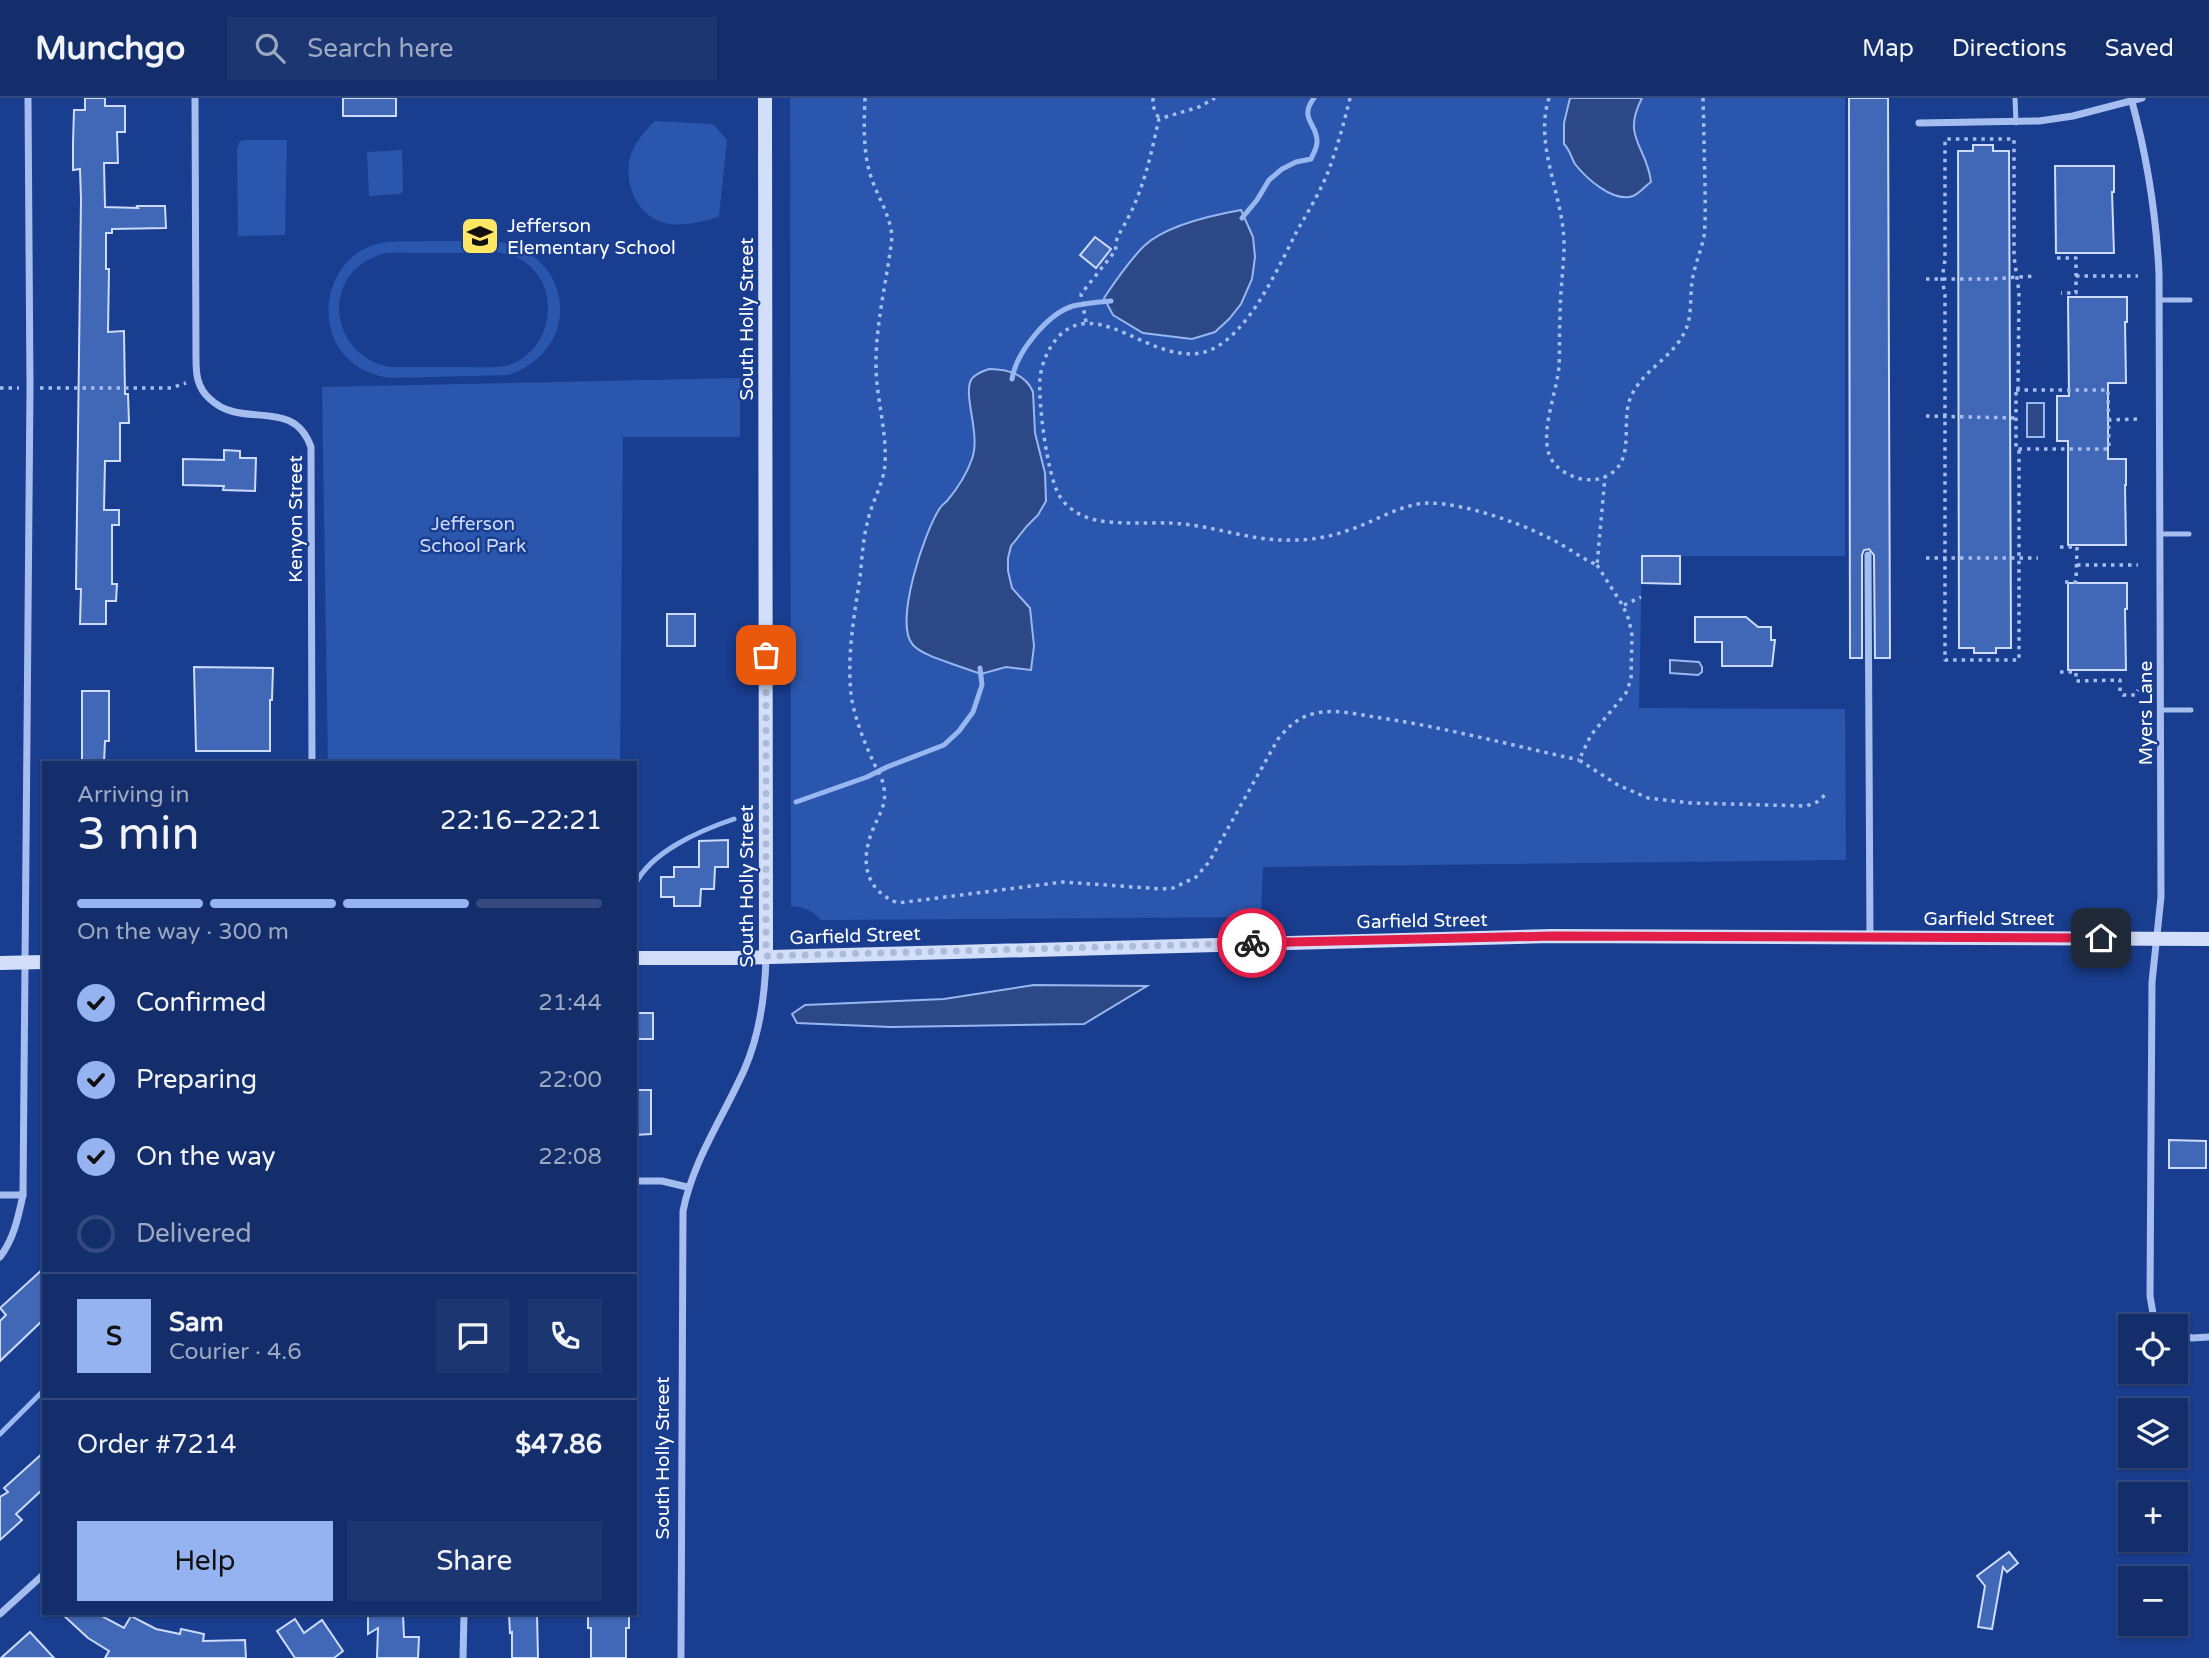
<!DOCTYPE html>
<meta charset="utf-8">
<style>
body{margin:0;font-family:"Varela Round",sans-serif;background:#1c3671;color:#f1f3f6;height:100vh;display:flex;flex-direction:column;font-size:26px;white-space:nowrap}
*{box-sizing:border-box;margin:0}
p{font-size:23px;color:#9da8c1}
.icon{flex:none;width:38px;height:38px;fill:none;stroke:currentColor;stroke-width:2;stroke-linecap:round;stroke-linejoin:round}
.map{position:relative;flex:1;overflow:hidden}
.drawer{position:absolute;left:42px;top:663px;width:595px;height:854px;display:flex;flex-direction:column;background:#132e6b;border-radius:0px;box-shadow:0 2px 5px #0004,0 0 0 2px #324a7e}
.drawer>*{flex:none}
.buttons{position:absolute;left:2118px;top:1216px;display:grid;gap:14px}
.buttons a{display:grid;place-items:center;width:70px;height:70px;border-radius:0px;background:#132e6b;box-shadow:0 2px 5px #0004,0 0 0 2px #324a7e;font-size:35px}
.pin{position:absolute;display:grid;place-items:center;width:60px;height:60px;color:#fff;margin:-30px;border-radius:14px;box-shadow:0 4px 10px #0006}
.courier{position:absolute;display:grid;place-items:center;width:70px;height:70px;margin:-35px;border:5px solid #e11d48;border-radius:50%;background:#fff;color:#222;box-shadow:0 2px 9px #0007}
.summary em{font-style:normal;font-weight:600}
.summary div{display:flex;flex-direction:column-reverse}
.summary{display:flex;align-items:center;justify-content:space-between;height:119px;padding:0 35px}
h1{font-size:46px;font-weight:600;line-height:52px}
.bar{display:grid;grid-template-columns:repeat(4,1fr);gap:10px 7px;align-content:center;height:84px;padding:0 35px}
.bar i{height:9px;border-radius:5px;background:#324a7e}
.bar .on{background:#95b2f1}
.bar p{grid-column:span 4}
.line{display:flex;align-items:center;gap:18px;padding:0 35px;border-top:2px solid #324a7e}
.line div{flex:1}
.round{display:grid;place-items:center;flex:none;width:74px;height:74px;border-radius:0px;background:#1c3671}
ol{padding:0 35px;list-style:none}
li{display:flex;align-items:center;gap:21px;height:77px}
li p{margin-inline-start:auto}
li .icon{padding:7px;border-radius:50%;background:#95b2f1;color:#111;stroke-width:4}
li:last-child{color:#9da8c1}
li i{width:38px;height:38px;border:4px solid #324a7e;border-radius:50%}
.button{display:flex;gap:14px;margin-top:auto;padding:14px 35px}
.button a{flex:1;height:80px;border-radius:0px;background:#95b2f1;color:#111;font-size:28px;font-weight:600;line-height:80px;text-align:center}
.button a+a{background:#1c3671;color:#f1f3f6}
header{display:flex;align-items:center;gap:42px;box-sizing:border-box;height:98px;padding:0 35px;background:#132e6b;border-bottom:2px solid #324a7e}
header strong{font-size:33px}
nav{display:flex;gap:38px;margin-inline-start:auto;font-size:24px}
.search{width:490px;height:63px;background:#1c3671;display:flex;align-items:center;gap:18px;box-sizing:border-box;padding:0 24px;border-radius:0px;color:#9da8c1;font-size:26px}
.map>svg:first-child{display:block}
.green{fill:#2b56ad;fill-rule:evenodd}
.water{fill:#2d4886;stroke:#98b7f1;stroke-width:2}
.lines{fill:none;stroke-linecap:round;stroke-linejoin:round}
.stream{stroke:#98b7f1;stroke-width:5}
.building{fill:#4167b7;stroke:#ccdbfb;stroke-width:2}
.path{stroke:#a6beef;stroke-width:3.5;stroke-dasharray:3.5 5;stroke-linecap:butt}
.lane{stroke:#a6beef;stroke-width:5}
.street{stroke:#a6beef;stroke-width:7}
.secondary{stroke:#d3dffa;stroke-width:14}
.done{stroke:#aebbd8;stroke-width:7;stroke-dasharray:0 12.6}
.route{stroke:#e11d48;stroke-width:9}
.labels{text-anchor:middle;stroke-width:5;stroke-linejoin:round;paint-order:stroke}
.poi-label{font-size:19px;fill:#fff;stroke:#193d8f;text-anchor:start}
.street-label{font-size:19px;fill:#fff;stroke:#193d8f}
.park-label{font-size:19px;fill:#ccdbfb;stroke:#193d8f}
</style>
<header>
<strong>Munchgo</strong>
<div class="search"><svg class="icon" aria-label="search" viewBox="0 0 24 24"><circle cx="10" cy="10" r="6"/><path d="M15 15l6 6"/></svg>Search here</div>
<nav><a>Map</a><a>Directions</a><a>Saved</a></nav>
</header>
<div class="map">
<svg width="2209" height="1560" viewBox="0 0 2209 1560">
<rect width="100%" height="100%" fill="#193d8f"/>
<g class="green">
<path d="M790,0H1845V458H1642L1639,610L1845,611L1846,762L1263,769L1261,819L821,822C811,812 805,809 791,808Z"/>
<path d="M655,23L713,26L727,42L719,119C704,123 687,128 670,126C639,122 623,87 630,59C634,45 645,33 655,23Z"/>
<path d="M245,42H287L285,137L238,138L237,50L240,43Z"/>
<path d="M402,52L403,93L400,96L369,98L367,54Z"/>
<path d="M496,143C574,156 584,250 509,277L394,280C379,279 366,275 354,266C314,236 323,169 368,149C385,141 407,144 426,143C450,143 473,143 496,143ZM497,154C504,156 512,157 518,160C561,182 556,246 514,265C500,271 481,269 466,269C441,269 415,269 390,269C330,258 319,178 379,157C390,153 404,155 416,155C443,155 470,155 497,154Z"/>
<path d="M740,280V339H623L620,665H328L322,289Z"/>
</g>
<g class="water">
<path d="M1570,0H1642C1621,40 1647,48 1651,84C1645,88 1639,96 1633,98C1613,105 1586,80 1575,66C1571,59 1570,52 1564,46V25Z"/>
<path d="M1241,112L1253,139L1255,159L1252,181L1241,206L1229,221L1215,234L1192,241L1143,235L1113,217L1104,200C1116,182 1129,163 1144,148C1165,128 1213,117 1241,112Z"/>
<path d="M989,271C1007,271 1025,275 1033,294L1035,335L1045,375L1046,403L1038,417L1027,428L1011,448L1008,460V473L1012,490L1030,510L1034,548L1031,572L1006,569L981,576L961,569C948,564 922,557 913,547C893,526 925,432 940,410C940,409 947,403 947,403C957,391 967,375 972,361C981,336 963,299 971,282C974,276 983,273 989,271Z"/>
<rect x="2027" y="305" width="17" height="34"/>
<path d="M1670,562L1699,564L1702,569V574L1698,577L1670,575Z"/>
<path d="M1034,887L1147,888L1084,926L891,929L797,925L792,916L805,907L944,901Z"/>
</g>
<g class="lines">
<g class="stream">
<path d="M1242,120L1257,102L1269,82L1282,71L1296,64L1311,61C1313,56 1317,50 1317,44C1318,26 1298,21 1314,0"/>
<path d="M1012,281C1016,255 1047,216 1073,208C1085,205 1099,204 1111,203"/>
<path d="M796,704L867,679L887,669L944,647L959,633L973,614L982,587L980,570"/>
<path d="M635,787C650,754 701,732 734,721"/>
<path d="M0,1336L44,1292"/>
</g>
</g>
<g class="building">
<path d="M85,0H105V8H125V34H117L118,65H104L105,109L138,110L137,108H165L166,130L112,131V135H106V171H109L108,234L124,233L125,296H128L129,325H120V363H105L104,412H119V427H112V486H117L116,503H106V526H80L81,491H76L81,101L80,71L73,72V45L74,12H85Z"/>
<rect x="343" y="0" width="53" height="18"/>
<path d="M1849,0H1888L1890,560H1875L1874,457L1869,451L1864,452L1862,457V560H1850Z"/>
<path d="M1973,47H1993V53H2009L2011,550H1996V555H1974V550H1959L1958,53H1973Z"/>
<path d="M2055,68H2114V94H2112L2114,155H2056Z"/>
<path d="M1095,139L1111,151L1096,170L1080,157Z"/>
<path d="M2068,199H2127V224H2125L2126,285H2108V361H2126V387H2125L2126,447H2068V343H2057V298H2069Z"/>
<path d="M224,352L240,353V360H256L255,393L223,392L224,388L183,387V361L224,362Z"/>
<path d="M1642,458H1680V486L1642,485Z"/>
<path d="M2068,485H2127V511H2125L2126,572H2068Z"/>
<rect x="667" y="516" width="28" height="32"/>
<path d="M1695,519H1746L1758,529H1771V542H1775L1772,568H1722V544H1695Z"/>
<path d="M194,569L273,570L272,602H270V653H196Z"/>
<path d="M82,593H109V643H105L104,665H82Z"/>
<path d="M728,742V769H715L714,791H701L700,808H674V799H661V779H674V769H699V743Z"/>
<rect x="635" y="915" width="18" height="26"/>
<path d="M635,992H651V1036L635,1037Z"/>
<path d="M2169,1042L2206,1043V1070H2169Z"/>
<path d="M44,1170V1221L0,1263V1223L6,1217L0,1210Z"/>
<path d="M44,1354V1390L16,1416L22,1422L0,1442V1399L8,1394L4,1390Z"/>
<path d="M2009,1454L2018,1465L2007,1474L2003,1469L1992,1531L1978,1529L1985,1488L1977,1478Z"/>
<path d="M62,1516H98L124,1530L131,1518L156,1531L180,1536L181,1531L204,1536L203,1543L245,1542L246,1560H105L109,1553L88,1540Z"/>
<path d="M368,1516H403L404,1539H419L418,1560H377L378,1530L368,1536Z"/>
<path d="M509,1516H537L538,1560H512V1534L510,1535Z"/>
<path d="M588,1516H629V1530H626V1560H591V1530H588Z"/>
<path d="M295,1521L304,1535L322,1522L343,1553L334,1560H295L277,1533Z"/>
<path d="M30,1534L54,1560H1Z"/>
</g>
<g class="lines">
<g class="path">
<path d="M865,0C864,22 863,50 869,72C875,96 890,114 892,139C887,183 875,227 876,271C877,303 887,334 885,366C884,385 872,403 868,422C863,440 862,460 860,480C854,518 847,556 851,596C854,618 863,641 872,661C876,671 883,680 884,690C887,706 879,717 873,731C860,762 864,792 898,805L1063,784L1162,791L1173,790L1196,779L1209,764L1278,641C1289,628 1299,618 1317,615C1335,611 1356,616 1375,619C1443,629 1511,647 1579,662"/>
<path d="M1153,0V8L1159,21"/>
<path d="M1350,0C1344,25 1337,50 1328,74C1320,94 1308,114 1297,133C1281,164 1263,204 1239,230C1229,241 1215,253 1200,255C1150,264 1099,200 1060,237C1049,248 1042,264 1040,280C1038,304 1047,376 1059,397C1063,404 1069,410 1076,414C1097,429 1143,424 1169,425C1211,426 1251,444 1293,442C1311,442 1329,439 1346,433C1369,426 1389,413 1413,407C1445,398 1515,423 1545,438C1563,446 1579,459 1597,467L1605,379"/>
<path d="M1549,0C1533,50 1566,101 1564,152C1563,174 1560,197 1560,220C1559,236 1560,252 1559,268C1557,293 1542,328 1548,352C1550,364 1560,373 1572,378C1581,382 1593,383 1602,380C1638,367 1620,328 1630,301C1641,272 1674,260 1686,231C1692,217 1690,199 1692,184C1694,168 1701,154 1704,138C1706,120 1705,102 1705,85C1704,57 1704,28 1703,0"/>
<path d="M2057,160H2076V195H2061"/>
<path d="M2076,178H2138"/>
<path d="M1926,181H1990L2034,178"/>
<path d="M1086,224L1081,196L1116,152C1114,141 1122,132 1127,122C1144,90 1151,56 1159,21L1199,9L1215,0"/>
<path d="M0,290H19"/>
<path d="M40,290H171L186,285"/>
<path d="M2016,292H2108L2109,351H2016Z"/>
<path d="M2018,292L2019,194L2014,159V41H1945V162L1942,181L1945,197V562H2019V351"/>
<path d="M1926,318L2016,320"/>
<path d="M2108,322L2138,321"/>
<path d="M2060,449H2077L2076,484H2062"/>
<path d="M1926,460H2038"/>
<path d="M1597,467L1623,508L1629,522L1632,537L1631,581L1626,595L1591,637L1579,662L1618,687L1648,700L1691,705L1806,708L1817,704L1825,697"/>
<path d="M2077,467H2138"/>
<path d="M1624,507L1641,499"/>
<path d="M2060,574H2076V583L2120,582V594L2123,597H2135L2138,592"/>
</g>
<g class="lane">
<path d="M2015,0L2016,25"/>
<path d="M2160,202H2190"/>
<path d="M2160,436H2189"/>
<path d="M2161,612H2191"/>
</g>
<g class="street">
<path d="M195,0L196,260C196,267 196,275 198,282C200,289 204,296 210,301C242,332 293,298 311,349L312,665"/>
<path d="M2131,0C2147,58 2156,114 2159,175L2161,799L2152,884L2150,1198L2154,1221L2162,1228"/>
<path d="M1919,25L2039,23L2073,18L2142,0"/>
<path d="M1868,457L1870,839"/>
<path d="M635,1083H662L687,1089"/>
<path d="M0,1097H23C18,1120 14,1140 0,1159"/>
<path d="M23,1097L30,290L28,0"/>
<path d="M2175,1236L2192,1240L2209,1239"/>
<path d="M0,1516L44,1476"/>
<path d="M463,1560L464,1516"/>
<path d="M681,1560L683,1113C693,1062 724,1018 745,970C760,935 765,898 766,860"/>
</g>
<g class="secondary">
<path d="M765,0L766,858"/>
<path d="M635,860H733L1552,838L2209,841"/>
<path d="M0,865L44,864"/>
</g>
</g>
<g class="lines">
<path class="done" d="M766,557V858L1252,845"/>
<path class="route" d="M1252,845L1552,838L2101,840"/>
</g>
<defs>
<symbol id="school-square" viewBox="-11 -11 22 22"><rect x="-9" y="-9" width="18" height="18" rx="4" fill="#ffe664" stroke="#193d8f"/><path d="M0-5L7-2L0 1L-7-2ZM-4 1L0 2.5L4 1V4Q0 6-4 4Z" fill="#111"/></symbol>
</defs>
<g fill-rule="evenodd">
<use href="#school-square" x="458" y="116" width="44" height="44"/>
</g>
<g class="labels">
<g class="poi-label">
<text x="507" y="134">Jefferson<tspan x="507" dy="22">Elementary School</tspan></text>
</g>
<g class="street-label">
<text transform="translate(746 221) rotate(-90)" y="7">South Holly Street</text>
<text transform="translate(295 421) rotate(-90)" y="7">Kenyon Street</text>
<text transform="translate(2145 615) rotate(-90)" y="7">Myers Lane</text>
<text transform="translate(746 788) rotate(-90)" y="7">South Holly Street</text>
<text x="1989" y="827">Garfield Street</text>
<text transform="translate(1422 822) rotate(-1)" y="7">Garfield Street</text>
<text transform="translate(855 837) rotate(-2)" y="7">Garfield Street</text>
<text transform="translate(662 1360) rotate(-90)" y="7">South Holly Street</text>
</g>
<g class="park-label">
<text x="473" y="432">Jefferson<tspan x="473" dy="22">School Park</tspan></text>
</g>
</g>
</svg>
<div class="buttons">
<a><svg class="icon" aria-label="locate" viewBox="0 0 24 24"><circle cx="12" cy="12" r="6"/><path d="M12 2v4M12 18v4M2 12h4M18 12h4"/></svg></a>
<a><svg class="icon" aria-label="layers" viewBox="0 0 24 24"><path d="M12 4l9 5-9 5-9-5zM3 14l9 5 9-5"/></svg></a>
<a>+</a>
<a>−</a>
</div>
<div class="pin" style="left:766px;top:557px;background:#ea580c"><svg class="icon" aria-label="bag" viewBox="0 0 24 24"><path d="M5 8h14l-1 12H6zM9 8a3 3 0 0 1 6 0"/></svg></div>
<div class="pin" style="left:2101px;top:840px;background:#1f2937"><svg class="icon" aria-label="home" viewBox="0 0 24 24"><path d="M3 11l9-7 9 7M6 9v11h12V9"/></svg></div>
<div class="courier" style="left:1252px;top:845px"><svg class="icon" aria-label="bike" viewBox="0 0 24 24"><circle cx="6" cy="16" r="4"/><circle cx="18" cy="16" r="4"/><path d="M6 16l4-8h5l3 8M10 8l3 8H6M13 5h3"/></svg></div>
<section class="drawer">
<div class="summary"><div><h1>3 min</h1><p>Arriving in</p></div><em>22:16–22:21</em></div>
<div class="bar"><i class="on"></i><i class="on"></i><i class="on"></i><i></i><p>On the way · 300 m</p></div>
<ol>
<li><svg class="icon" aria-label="check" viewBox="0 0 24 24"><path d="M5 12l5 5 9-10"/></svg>Confirmed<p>21:44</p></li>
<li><svg class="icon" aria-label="check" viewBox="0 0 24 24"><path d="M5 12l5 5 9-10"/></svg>Preparing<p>22:00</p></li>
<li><svg class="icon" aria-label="check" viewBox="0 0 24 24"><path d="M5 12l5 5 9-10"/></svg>On the way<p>22:08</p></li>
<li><i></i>Delivered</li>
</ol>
<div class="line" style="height:126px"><b class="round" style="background:#95b2f1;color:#111">S</b><div><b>Sam</b><p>Courier · 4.6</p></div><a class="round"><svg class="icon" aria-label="chat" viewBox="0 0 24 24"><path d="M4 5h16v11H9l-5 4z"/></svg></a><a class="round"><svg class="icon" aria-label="phone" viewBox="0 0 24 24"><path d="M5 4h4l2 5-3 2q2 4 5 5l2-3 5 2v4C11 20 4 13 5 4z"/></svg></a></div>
<div class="line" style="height:91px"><div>Order #7214</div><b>$47.86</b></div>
<div class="button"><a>Help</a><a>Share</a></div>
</section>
</div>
